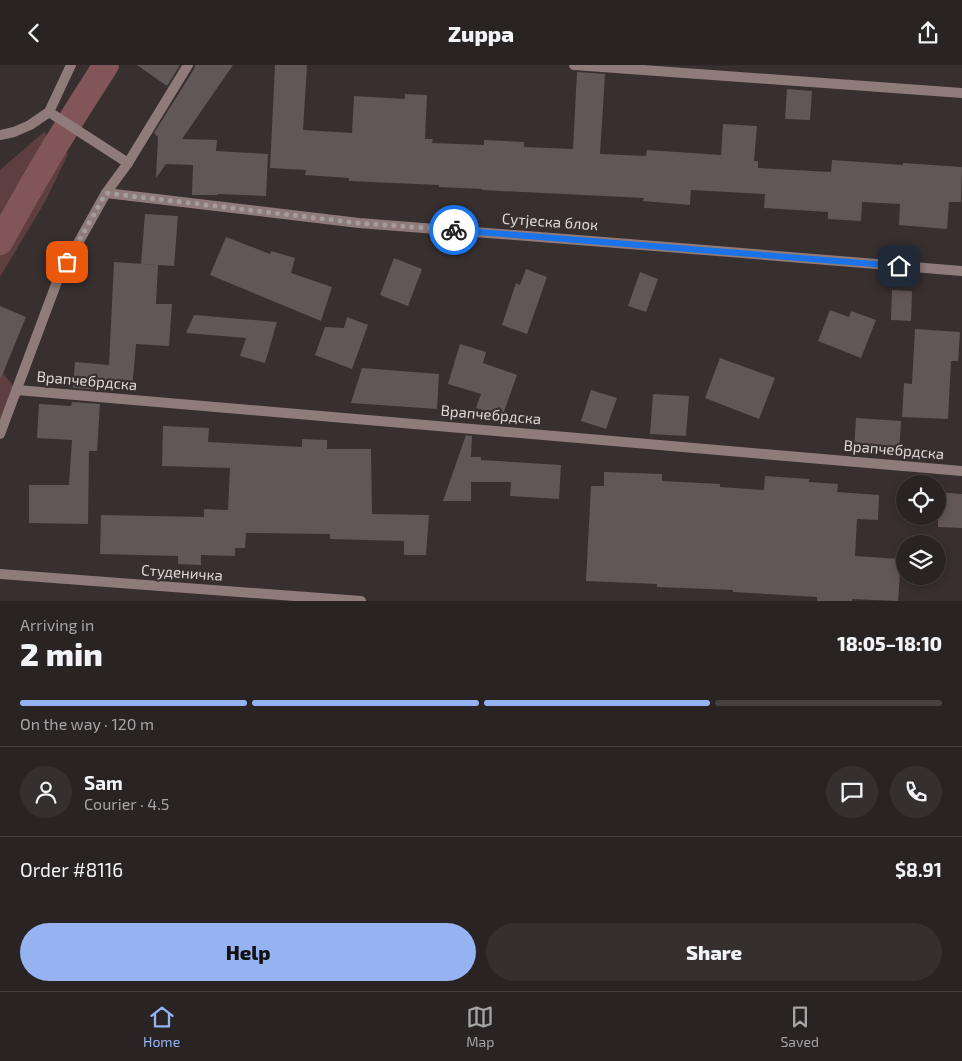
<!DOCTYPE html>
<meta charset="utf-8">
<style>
body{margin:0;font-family:"Exo 2",sans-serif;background:#362f30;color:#f1f3f6;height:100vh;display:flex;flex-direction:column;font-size:19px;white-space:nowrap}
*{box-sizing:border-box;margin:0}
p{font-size:16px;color:#a5a4a6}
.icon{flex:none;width:28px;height:28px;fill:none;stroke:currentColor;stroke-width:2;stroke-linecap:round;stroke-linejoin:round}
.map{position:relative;height:536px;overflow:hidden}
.drawer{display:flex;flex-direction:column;background:#2a2323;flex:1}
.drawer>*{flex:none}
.fabs{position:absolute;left:896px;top:410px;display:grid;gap:10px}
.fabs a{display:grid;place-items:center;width:50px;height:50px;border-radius:50%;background:#2a2323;box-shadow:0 2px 8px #0003,0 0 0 1px #464041;font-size:25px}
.pin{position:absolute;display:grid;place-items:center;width:42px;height:42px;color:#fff;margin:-21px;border-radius:10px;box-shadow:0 2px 8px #0006}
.courier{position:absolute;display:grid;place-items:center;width:50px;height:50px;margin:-25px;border:4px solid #1a73e8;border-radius:50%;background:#fff;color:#222;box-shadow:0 1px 6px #0007}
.summary em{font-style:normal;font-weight:800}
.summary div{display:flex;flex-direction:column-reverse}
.summary{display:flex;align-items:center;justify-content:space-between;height:85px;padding:0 20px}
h1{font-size:32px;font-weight:800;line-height:38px}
.bar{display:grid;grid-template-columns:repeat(4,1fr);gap:8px 5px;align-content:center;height:60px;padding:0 20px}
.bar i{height:6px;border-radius:4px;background:#464041}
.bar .selected{background:#95b2f1}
.bar p{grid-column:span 4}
.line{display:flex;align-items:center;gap:12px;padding:0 20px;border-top:1px solid #464041}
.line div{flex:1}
.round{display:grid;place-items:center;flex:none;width:52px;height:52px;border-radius:26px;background:#362f30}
.action{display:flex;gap:10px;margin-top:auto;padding:10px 20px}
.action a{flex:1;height:58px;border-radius:30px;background:#95b2f1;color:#111;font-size:20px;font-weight:800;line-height:58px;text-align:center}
.action a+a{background:#362f30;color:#f1f3f6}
header{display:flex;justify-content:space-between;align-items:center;height:65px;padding:0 20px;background:#2a2323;font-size:22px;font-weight:800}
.tabs{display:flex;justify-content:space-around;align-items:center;height:70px;border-top:1px solid #464041;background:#2a2323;font-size:14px;color:#a5a4a6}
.tabs a{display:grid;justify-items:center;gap:2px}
.tabs .selected{color:#95b2f1}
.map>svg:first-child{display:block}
.green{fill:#5e3e3f}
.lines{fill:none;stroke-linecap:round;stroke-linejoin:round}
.canal{stroke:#825658;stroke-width:26}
.building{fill:#615757}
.minor{stroke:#907b7b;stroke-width:10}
.done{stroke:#a49d9d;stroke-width:5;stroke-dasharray:0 9}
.route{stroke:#1a73e8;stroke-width:6}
.labels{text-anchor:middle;stroke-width:4.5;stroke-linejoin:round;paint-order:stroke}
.street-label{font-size:15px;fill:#ded8d8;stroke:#382f2f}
</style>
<header><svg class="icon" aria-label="back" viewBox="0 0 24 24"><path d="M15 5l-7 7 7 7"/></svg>Zuppa<svg class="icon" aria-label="share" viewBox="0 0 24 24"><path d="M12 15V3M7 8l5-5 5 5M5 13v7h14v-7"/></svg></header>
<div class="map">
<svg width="962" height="536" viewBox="0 0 962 536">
<rect width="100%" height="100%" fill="#382f2f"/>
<g class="green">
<path d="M44,67L68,89L46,135L0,212V105Z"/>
<path d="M0,305L17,325L0,369Z"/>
</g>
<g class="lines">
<path class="canal" d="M0,177C33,117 68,58 106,0"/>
</g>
<g class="building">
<path d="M137,0H180L167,21Z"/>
<path d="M195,0H233L182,74L217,75L216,86L268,89L266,131L218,129V130H192L193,100L166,99L156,113L158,72L154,68L194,4Z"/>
<path d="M275,0H307L303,65L352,68L354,31L405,34V29L427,30L425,74H433L432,78L484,80V75L524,77V82L573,84L577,7L605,9L600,89L646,91L647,85L721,90L723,59L757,61L754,96H758V103L831,107L832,95L903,100V98L962,102L961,137H949L947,164L899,160L900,139L862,137L861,156L828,154V147L764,143L765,129L691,125L690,140L643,136L644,133L482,125V124L439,122V120L349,116V113L305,110L306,105L270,103Z"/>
<path d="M787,24L812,26L810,55L785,54Z"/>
<path d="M145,149L178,151L174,201L141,199Z"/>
<path d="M226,172L270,189L271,186L295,193L291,208L332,222L321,256L210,210Z"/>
<path d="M394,193L422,204L408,241L380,230Z"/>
<path d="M114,197L158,200L156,239H172L169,281L136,279L132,325L101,323V325L73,323L75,297L109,300Z"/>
<path d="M526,204L547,212L527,269L502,260L516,218L520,220Z"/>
<path d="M640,207L658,214L646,247L628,241Z"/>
<path d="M892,225L912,226L911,256L891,255Z"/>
<path d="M0,241L26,252L1,313H0Z"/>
<path d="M830,245L849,252L851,246L876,255L861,293L818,276Z"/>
<path d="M194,250L277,257L265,298L240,291L246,273L186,268Z"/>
<path d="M347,252L368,260L352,304L315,290L325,262L344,263Z"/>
<path d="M915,264L960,267L958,296H951L948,354L902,352L904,318L912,319Z"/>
<path d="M460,279L486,287L483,298L517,310L502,352L476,343L481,329L448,319Z"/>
<path d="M720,293L775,313L759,354L705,333Z"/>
<path d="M362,303L439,309L437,344L351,338Z"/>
<path d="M591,325L617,333L606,364L581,356Z"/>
<path d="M653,329L689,331L686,371L650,369Z"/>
<path d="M72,337L100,339L97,386H89L88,459L29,458V420H69L72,375L37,373L39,339L71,341Z"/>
<path d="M856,353L901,356L899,389L854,386Z"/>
<path d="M163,361L209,363L208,377L302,382V374L327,375V384H371L372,449L429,450L426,490H404V476L330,474V469L246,468L245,483H235V491L201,490V500L178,499V491L100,489L101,450L204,452V444L228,445L230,403L162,401Z"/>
<path d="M466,370L472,371L471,392H481V395L561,400L559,434L510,431L511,417H471V436H443Z"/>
<path d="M604,407L662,409V416L720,419V422L764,425L765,411L809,414V417L838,419L837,427L879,430L878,455L857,454L855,491L901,494L898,536L852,534V536H817V532L733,527V525L657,522V519L586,516L591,421H604Z"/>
<path d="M938,427L962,429V463L938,462Z"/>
</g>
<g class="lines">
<g class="minor">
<path d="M574,0L962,28"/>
<path d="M49,47L128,98"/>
<path d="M0,70L14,67L30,60L49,47L71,0"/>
<path d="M106,128L359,158L680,183L962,206"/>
<path d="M17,325L962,406"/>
<path d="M0,369L58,214L106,128L128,98L188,0"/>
<path d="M0,509L361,536"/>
</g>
</g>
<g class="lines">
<path class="done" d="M67,197L106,128L358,158L454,165"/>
<path class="route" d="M454,165L899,201"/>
</g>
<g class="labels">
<g class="street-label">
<text transform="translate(550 157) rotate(4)" y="5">Сутјеска блок</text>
<text transform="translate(87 316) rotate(5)" y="5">Врапчебрдска</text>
<text transform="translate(491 350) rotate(5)" y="5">Врапчебрдска</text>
<text transform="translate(894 385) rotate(5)" y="5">Врапчебрдска</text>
<text transform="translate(182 508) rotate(4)" y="5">Студеничка</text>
</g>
</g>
</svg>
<div class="fabs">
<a><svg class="icon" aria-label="locate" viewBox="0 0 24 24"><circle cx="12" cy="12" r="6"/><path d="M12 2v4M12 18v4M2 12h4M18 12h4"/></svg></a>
<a><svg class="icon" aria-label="layers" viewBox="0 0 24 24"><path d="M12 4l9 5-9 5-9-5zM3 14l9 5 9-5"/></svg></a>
</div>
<div class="pin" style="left:67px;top:197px;background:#ea580c"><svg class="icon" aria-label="bag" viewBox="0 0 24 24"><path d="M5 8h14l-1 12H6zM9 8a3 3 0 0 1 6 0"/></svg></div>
<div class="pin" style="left:899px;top:201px;background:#1f2937"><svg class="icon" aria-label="home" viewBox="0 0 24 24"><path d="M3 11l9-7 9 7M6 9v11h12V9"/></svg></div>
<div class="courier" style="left:454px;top:165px"><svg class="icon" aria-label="bike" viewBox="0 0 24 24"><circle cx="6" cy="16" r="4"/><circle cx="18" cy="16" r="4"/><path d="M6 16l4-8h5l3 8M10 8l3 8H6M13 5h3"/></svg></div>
</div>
<section class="drawer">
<div class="summary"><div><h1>2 min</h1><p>Arriving in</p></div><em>18:05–18:10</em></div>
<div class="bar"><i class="selected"></i><i class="selected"></i><i class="selected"></i><i></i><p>On the way · 120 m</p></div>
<div class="line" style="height:90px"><a class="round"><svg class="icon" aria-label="person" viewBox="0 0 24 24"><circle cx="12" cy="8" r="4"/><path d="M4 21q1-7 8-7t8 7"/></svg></a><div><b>Sam</b><p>Courier · 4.5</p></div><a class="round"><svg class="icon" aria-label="chat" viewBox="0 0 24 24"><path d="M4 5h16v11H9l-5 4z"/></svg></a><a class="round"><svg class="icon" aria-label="phone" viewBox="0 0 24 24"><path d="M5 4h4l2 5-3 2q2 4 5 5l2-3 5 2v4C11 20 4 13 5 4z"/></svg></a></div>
<div class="line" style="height:65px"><div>Order #8116</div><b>$8.91</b></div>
<div class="action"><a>Help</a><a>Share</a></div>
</section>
<nav class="tabs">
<a class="selected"><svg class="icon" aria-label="home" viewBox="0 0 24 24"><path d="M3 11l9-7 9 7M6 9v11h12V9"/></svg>Home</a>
<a><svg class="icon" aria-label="map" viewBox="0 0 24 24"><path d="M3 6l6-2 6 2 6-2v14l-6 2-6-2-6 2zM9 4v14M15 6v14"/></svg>Map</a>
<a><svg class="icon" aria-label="saved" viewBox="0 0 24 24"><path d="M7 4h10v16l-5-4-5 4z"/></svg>Saved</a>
</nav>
